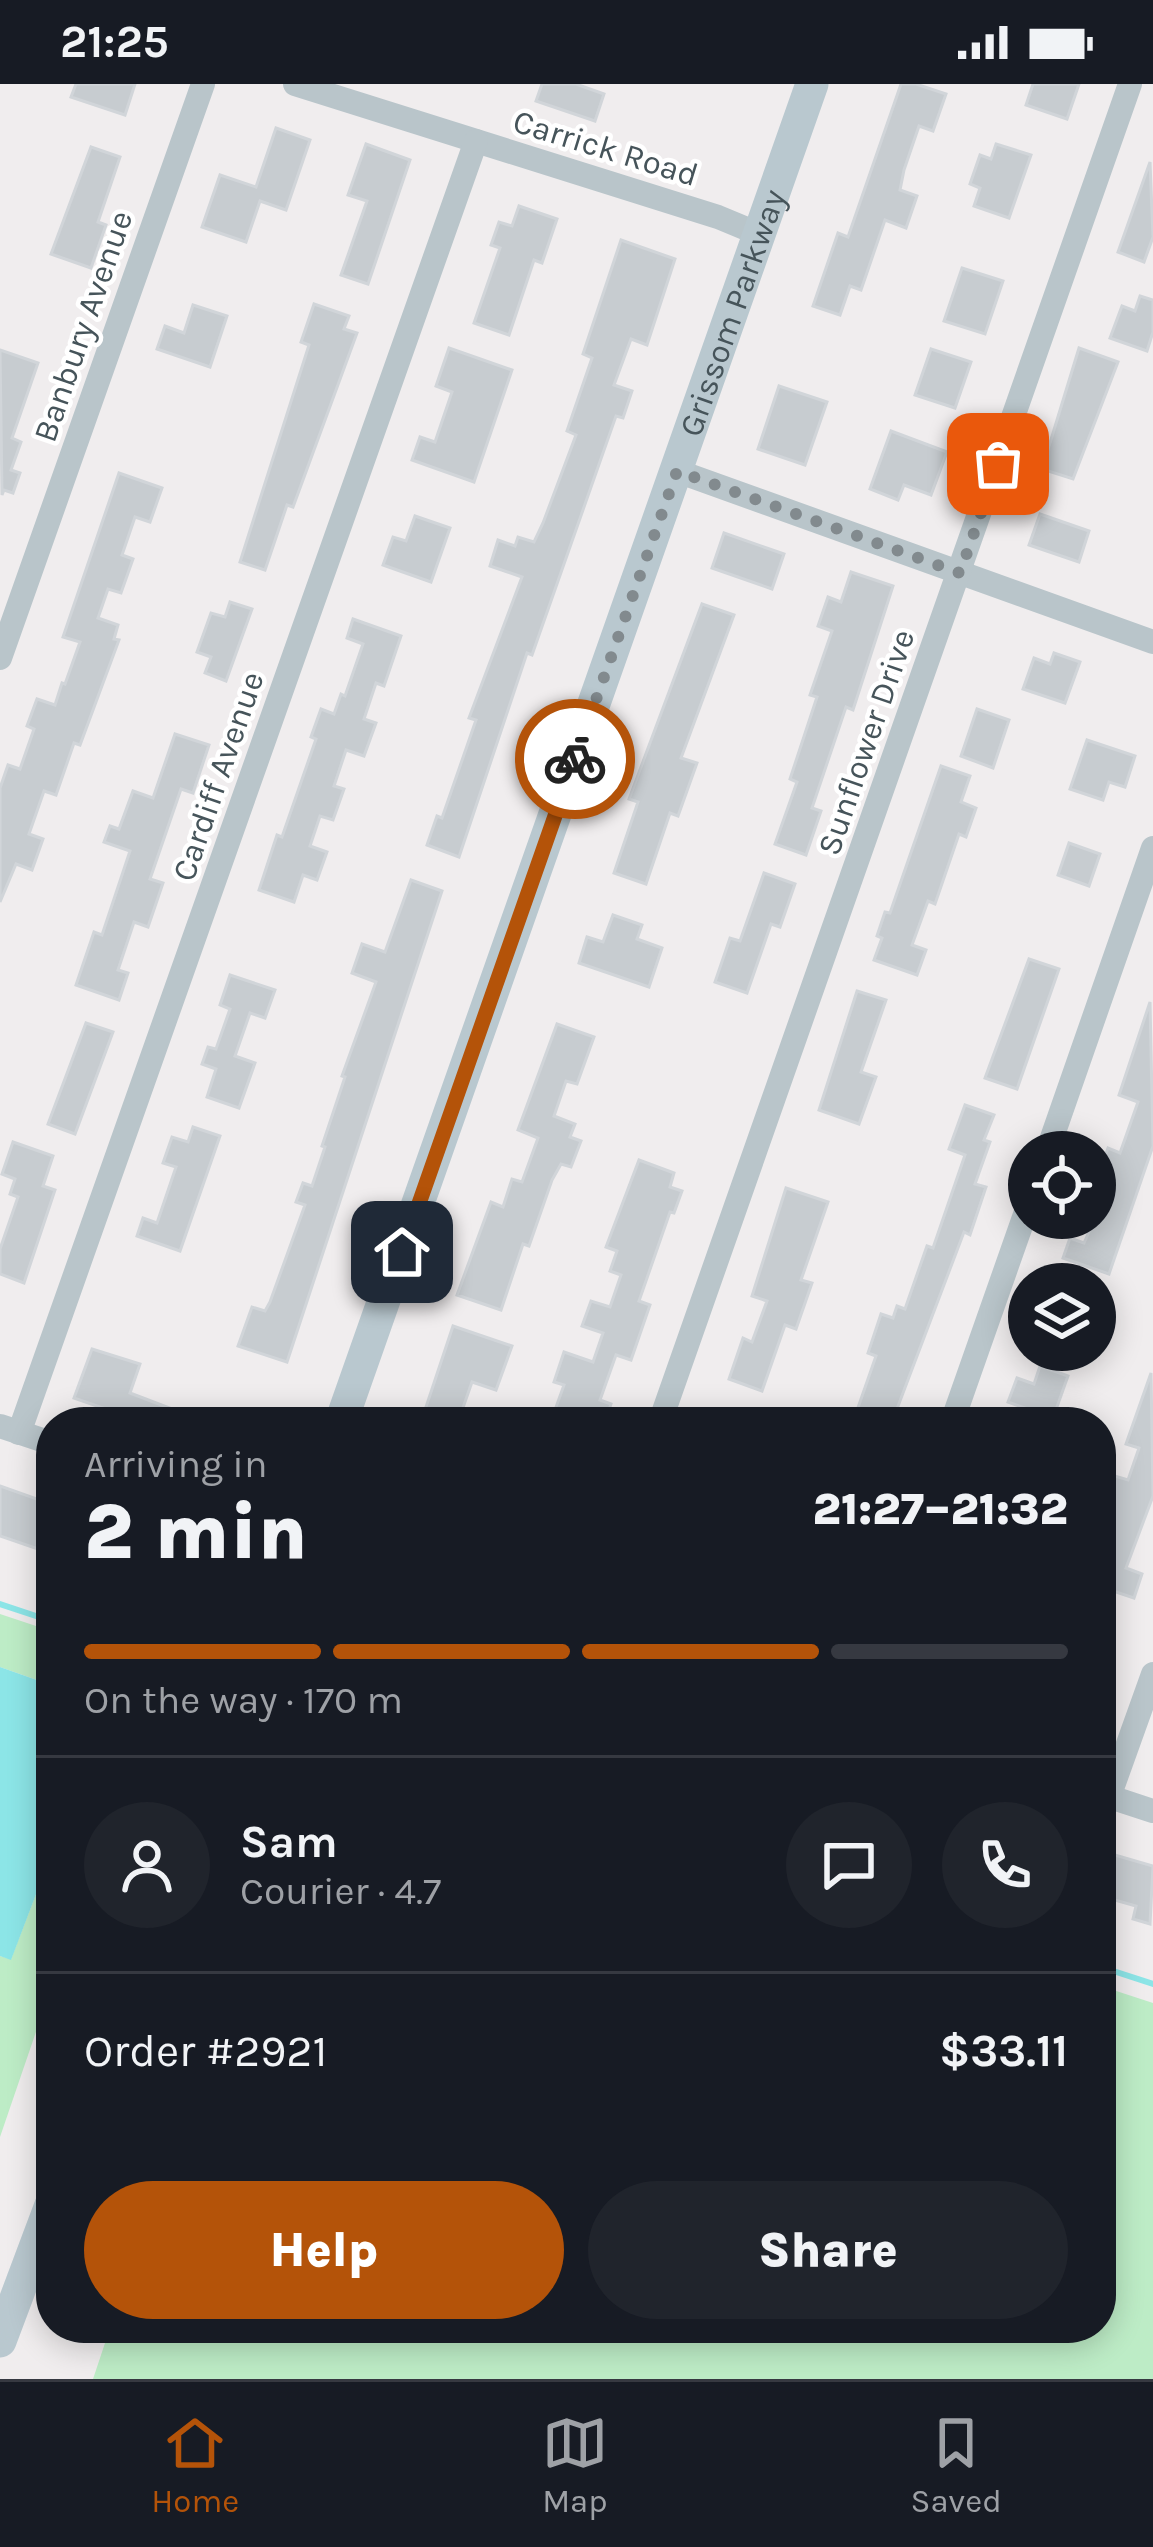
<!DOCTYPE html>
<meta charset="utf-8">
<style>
body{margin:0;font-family:Karla,sans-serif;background:#20242c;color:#f1f3f6;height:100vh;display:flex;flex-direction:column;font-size:45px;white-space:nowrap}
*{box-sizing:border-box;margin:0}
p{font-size:39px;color:#9ea1a6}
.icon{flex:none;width:66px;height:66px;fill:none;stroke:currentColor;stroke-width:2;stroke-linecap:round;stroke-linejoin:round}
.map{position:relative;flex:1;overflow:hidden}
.details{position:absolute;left:36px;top:1323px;width:1080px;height:936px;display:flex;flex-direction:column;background:#171b24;border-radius:48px;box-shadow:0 6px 30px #0003}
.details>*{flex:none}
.fabs{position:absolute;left:1008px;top:1047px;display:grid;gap:24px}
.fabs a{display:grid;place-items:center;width:108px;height:108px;border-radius:50%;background:#171b24;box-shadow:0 6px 30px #0003;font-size:60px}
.pin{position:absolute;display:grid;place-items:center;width:102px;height:102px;color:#fff;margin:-51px;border-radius:24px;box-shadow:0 6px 18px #0006}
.courier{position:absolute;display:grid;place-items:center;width:120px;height:120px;margin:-60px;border:9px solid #b45309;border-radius:50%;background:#fff;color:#222;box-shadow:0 3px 15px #0007}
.overview em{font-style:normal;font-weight:800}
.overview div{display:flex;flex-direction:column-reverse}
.overview{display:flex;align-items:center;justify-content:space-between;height:204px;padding:0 48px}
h1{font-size:78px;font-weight:800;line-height:90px}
.bar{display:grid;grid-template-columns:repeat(4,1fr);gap:18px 12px;align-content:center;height:144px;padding:0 48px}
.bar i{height:15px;border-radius:9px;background:#363941}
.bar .current{background:#b45309}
.bar p{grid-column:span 4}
.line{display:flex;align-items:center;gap:30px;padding:0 48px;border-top:3px solid #363941}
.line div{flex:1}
.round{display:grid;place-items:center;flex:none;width:126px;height:126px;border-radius:63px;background:#20242c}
.primary-button{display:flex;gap:24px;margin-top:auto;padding:24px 48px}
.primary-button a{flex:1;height:138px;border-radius:72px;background:#b45309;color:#fff;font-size:48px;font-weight:800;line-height:138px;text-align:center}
.primary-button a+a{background:#20242c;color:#f1f3f6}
.status{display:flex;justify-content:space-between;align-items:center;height:84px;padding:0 60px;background:#171b24;direction:ltr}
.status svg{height:33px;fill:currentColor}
.dock{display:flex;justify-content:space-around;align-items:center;height:168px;border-top:3px solid #363941;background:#171b24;font-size:33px;color:#9ea1a6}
.dock a{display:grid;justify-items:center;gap:6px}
.dock .current{color:#b45309}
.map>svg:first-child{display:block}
.green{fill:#bdecc6}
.water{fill:#8ce5e7}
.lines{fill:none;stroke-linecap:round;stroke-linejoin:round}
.stream{stroke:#8ce5e7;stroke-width:6}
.building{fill:#c7ccd0;stroke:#d1d5d9;stroke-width:3}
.minor{stroke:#b9c5ca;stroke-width:24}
.secondary{stroke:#b9c8cf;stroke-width:33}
.done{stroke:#828a8e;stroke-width:12;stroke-dasharray:0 21.6}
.route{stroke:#b45309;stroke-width:15}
.labels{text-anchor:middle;stroke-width:9;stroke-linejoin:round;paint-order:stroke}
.street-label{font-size:33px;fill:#46545a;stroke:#fff}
</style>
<div class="status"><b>21:25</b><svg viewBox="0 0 49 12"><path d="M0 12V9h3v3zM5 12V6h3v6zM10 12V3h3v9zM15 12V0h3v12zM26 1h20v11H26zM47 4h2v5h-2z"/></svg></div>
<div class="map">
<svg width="1153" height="2295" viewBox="0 0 1153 2295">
<rect width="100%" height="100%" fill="#f0edee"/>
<g class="green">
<path d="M0,1530L51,1547V1601L0,1583Z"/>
<path d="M51,1771V1904L0,2053V1872L11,1875Z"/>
<path d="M1101,1902L1153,1919V2295H93L110,2244H1101Z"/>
</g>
<path class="water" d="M0,1583L51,1601V1771L11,1876L0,1872Z"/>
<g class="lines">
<g class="stream">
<path d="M0,1520L51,1537"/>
<path d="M1101,1883L1153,1900"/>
</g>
</g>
<g class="building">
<path d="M76,0H135L125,31L71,13Z"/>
<path d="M542,0H576L604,10L595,37L536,17Z"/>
<path d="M901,0H916L946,10L933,47L919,42L904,86L900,106L917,112L906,144L885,136L861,206L850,202L840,231L813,222L838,149L848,153Z"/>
<path d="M1033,0H1079L1067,35L1026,21Z"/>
<path d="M276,44L310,56L286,126L260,117L246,158L202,143L220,91L256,103Z"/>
<path d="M366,60L410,76L368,200L341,191L367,117L348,111Z"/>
<path d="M996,60L1031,71L1009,134L974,122L980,104L970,100L980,71L991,75Z"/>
<path d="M91,63L120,73L98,138L106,141L91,184L51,170Z"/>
<path d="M1150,78L1153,153L1144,178L1118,168Z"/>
<path d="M519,122L557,135L542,179L534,176L509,251L474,239L500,164L491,161L499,138L512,142Z"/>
<path d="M621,156L675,175L647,261L631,255L614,301L632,307L623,334L616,332L532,571L527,569L459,773L427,761L437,732L442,734L476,636L469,634L522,493L490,482L498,456L515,462L518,453L534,458L543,439L576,351L567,347L592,274L583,270Z"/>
<path d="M962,184L1003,197L985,250L944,237Z"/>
<path d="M1140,212L1153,216V248L1147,267L1110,254L1122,222L1135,227Z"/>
<path d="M314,220L349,232L344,245L357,249L293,423L287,421L265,486L240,478L309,261L301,258Z"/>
<path d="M193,221L227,232L210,283L157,265L165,242L184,249Z"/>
<path d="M449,264L512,286L474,398L412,376L420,353L435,358L452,308L436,302Z"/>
<path d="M1079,264L1118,278L1073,395L1042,385Z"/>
<path d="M931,265L971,278L955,324L915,311Z"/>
<path d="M0,266L38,279L12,354L21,358L11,386L20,389L13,409L4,406L2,411Z"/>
<path d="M779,302L827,318L805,381L758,365Z"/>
<path d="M891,347L947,368L931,411L904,401L898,416L870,405Z"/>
<path d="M119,389L162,404L150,438L135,433L122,471L133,475L121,509L108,505L98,534L118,541L114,555L119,556L80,661L74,659L56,711L44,707L29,750L43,755L32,786L16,780L0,818V704L8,681L20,685L34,645L27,642L37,615L55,621L62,599L65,600L80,558L63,553Z"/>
<path d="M1040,430L1089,447L1079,478L1029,461Z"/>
<path d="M415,432L450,444L431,498L383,481L393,453L406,457Z"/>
<path d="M724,449L784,470L772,505L712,484Z"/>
<path d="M851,488L893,502L853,626L846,623L812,724L821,727L806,771L775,760L797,698L790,695L817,613L810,611L832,547L818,542L828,513L841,518Z"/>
<path d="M230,518L252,525L226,597L205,589L211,573L197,568L211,529L225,533Z"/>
<path d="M702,520L734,531L681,674L697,679L678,732L670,729L646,800L614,789L638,718L629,715Z"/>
<path d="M353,535L401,552L384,602L376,599L364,635L376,639L364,672L346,666L334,702L344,705L333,736L320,732L310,762L327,768L317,796L303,791L294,818L259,806L277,751L282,753L316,655L311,653L321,625L334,630L341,610L345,612L363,560L347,554Z"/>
<path d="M1054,569L1080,578L1065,619L1023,605L1034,574L1050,580Z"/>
<path d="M977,625L1009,636L993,684L961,672Z"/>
<path d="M175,650L209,661L193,709L181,705L150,795L163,799L148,843L134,838L118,886L128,889L119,916L76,901L94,848L102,851L130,767L104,758L110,742L119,745L133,707L153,714Z"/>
<path d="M1087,656L1135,672L1125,703L1109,698L1103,716L1070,705Z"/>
<path d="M941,682L970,692L961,718L976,724L966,753L959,750L935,820L928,817L912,861L926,866L917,891L874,876L882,854L877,852L885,828L890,829Z"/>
<path d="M1069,759L1100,770L1089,802L1058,791Z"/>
<path d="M764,789L795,800L780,843L771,840L747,909L715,898L730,854L740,857Z"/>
<path d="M411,796L442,807L287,1278L238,1262L252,1223L265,1227L270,1218L305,1121L296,1118L303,1099L312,1102L325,1063L322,1062L345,993L342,992L376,898L352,889L362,860L385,868Z"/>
<path d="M613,831L642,841L637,855L662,864L649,903L579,879L587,853L603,858Z"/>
<path d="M1029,875L1059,885L1017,1005L985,994Z"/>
<path d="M230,891L275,906L265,934L250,929L235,972L255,979L239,1024L207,1013L216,985L202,980L208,963L216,965L230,925L220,921Z"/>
<path d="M857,907L886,916L861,988L876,993L859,1040L819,1026Z"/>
<path d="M1150,918L1153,1062L1109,1190L1063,1174L1070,1154L1084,1159L1095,1134V1101L1108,1064L1120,1069L1138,1018L1119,1011Z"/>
<path d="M86,939L113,948L75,1050L48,1040Z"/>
<path d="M557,940L594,953L577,1000L566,997L554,1032L575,1040L570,1053L581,1057L571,1083L561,1080L552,1096L529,1162L523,1160L501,1226L457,1211L491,1118L503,1123L512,1095L522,1098L538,1054L518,1046Z"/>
<path d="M965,1021L994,1031L984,1056L990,1058L975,1100L986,1103L970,1151L964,1148L892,1338H853L876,1272L868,1269L881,1230L893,1234L897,1222L905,1225L927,1162L933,1164L965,1071L949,1065Z"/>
<path d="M193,1043L220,1052L180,1167L137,1152L143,1134L157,1139L176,1083L163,1079L172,1053L188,1058Z"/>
<path d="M13,1058L53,1072L43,1102L55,1106L24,1199L0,1190V1165L18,1113L10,1110L15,1095L2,1090Z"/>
<path d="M639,1076L674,1089L670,1103L682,1107L674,1129L670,1128L639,1217L650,1221L631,1276L616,1271L600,1316L611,1320L605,1338H589L555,1326L564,1301L554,1298L564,1268L593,1278L603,1249L582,1242L591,1217L610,1223L621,1191L610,1187L617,1167L606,1163Z"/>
<path d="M786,1104L828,1118L801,1196L812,1199L796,1245L785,1241L762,1307L729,1295L743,1254L752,1258L767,1217L752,1212Z"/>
<path d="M453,1242L512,1262L496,1306L472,1298L458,1338H421Z"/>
<path d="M92,1265L140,1280L130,1309L206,1338H143L74,1314Z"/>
<path d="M1040,1282L1068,1292L1053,1334L1008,1318L1017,1294L1034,1300Z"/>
<path d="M1151,1289L1153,1412L1126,1484L1142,1490L1134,1514L1101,1503V1464L1113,1427L1104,1424L1115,1392L1128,1396L1139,1364L1126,1360Z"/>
<path d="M0,1402L51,1420V1448L44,1467L0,1452Z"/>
<path d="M1101,1767L1153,1782L1150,1840L1133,1835L1136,1822L1101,1812Z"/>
</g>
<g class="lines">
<g class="minor">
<path d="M295,0L718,133L759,150"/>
<path d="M677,387L1153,558"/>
<path d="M0,574L203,0"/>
<path d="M1047,1068L1153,764"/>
<path d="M660,1338L1130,0"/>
<path d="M952,1338L1029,1119"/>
<path d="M0,1342L51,1359"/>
<path d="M19,1349L476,57"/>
<path d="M1101,1710L1153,1727"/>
<path d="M1109,1713L1153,1590"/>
</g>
<g class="secondary">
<path id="s1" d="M341,1338L812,0"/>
<path d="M0,2257L51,2121"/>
</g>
</g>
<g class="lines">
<path class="done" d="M575,675L677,387L960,489L998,380"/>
<path class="route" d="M402,1168L575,675"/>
</g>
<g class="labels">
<g class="street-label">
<text transform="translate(606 63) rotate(17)" y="12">Carrick Road</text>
<text dy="12" stroke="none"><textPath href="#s1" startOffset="1176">Grissom Parkway</textPath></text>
<text transform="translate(82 242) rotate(-71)" y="12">Banbury Avenue</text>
<text transform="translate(865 658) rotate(-71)" y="12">Sunflower Drive</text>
<text transform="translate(217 692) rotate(-71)" y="12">Cardiff Avenue</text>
</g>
</g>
</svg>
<div class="fabs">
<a><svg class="icon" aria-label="locate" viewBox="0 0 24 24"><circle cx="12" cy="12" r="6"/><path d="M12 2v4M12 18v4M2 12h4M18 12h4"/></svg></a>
<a><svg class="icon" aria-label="layers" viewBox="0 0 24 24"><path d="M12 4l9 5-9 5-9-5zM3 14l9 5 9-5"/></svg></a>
</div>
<div class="pin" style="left:998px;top:380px;background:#ea580c"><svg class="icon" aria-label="bag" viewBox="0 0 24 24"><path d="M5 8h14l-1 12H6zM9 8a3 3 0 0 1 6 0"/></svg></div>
<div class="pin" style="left:402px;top:1168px;background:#1f2937"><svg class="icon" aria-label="home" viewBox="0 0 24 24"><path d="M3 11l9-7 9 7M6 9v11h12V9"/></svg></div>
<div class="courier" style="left:575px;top:675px"><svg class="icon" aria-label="bike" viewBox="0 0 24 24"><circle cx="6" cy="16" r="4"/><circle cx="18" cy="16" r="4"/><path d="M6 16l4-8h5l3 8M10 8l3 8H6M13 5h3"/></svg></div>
<section class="details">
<div class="overview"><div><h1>2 min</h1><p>Arriving in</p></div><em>21:27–21:32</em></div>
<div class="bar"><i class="current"></i><i class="current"></i><i class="current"></i><i></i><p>On the way · 170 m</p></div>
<div class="line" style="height:216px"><a class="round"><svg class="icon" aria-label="person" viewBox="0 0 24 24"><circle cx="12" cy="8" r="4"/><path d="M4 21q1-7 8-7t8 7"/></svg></a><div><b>Sam</b><p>Courier · 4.7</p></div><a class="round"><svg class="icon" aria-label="chat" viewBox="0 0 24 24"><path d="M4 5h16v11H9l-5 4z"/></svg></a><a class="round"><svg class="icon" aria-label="phone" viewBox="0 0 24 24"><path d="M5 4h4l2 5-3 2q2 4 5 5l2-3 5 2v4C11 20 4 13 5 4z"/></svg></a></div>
<div class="line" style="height:156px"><div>Order #2921</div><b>$33.11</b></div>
<div class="primary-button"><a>Help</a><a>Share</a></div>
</section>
</div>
<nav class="dock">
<a class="current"><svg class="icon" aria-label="home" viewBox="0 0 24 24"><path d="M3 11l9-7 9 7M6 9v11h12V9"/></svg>Home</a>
<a><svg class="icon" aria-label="map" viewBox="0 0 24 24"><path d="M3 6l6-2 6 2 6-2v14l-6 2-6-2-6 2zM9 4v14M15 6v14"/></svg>Map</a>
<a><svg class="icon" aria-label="saved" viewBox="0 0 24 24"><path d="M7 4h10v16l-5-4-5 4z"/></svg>Saved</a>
</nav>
